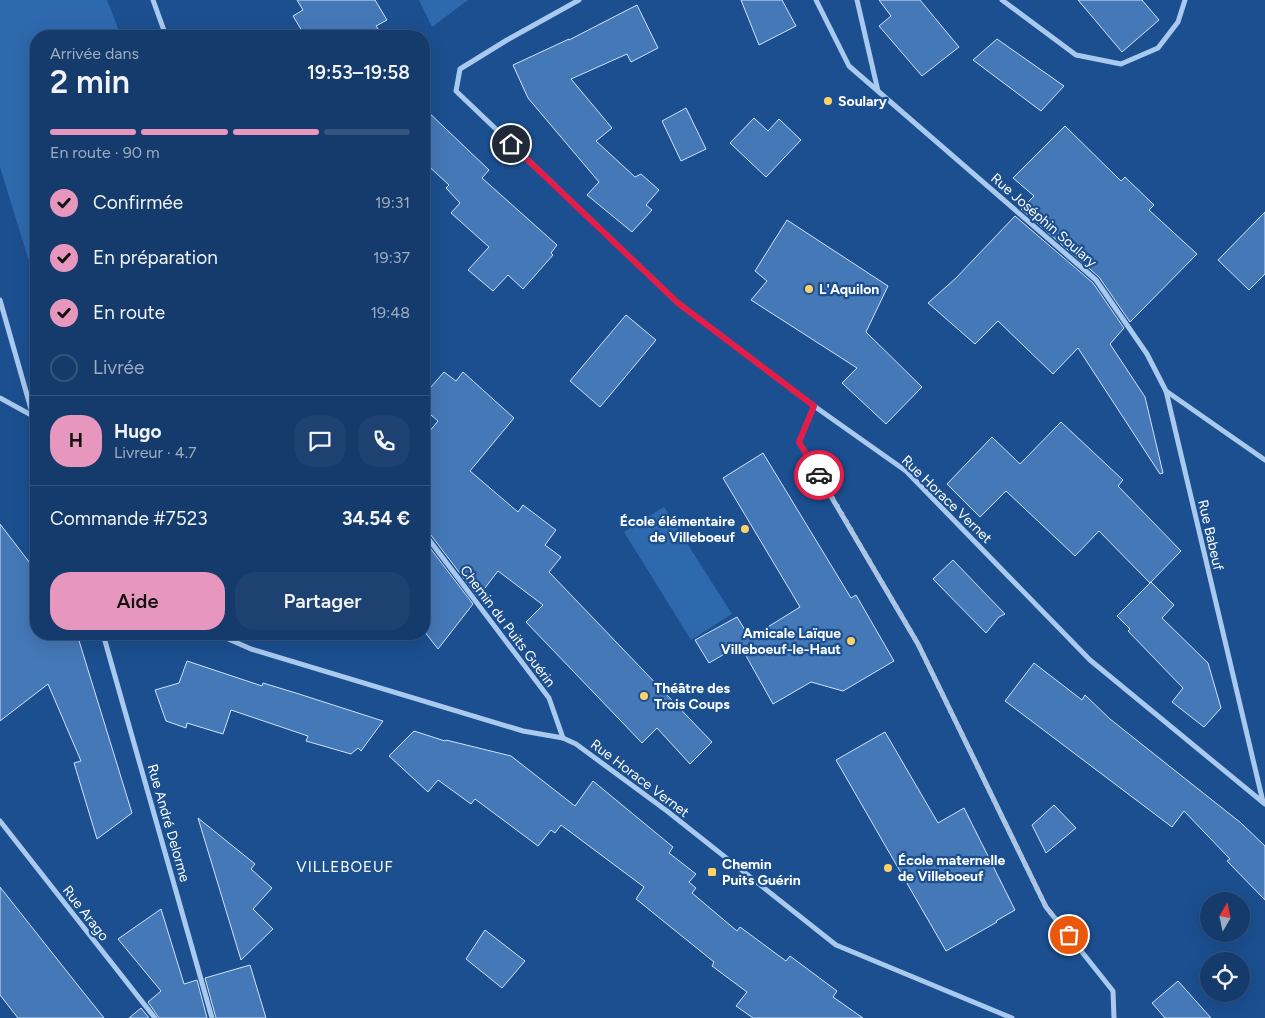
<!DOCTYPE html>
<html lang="fr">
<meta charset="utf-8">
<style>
body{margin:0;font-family:Figtree,sans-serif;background:#1d4271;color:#f1f3f6;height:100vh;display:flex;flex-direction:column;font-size:19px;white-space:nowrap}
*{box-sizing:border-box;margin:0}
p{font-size:16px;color:#9dadc1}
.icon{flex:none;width:28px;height:28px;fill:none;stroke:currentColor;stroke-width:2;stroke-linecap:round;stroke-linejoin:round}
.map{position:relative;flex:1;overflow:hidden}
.panel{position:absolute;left:30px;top:30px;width:400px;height:610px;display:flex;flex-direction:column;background:#143b6b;border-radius:20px;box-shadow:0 5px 20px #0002,0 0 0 1px #33557e}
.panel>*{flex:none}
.needle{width:32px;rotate:9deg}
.controls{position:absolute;left:1200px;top:892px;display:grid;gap:10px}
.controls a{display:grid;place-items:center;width:50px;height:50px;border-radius:50%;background:#143b6b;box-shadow:0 5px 20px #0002,0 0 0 1px #33557e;font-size:25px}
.pin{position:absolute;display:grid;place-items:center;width:42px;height:42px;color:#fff;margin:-21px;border:2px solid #fff;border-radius:50%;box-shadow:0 1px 5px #0007}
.courier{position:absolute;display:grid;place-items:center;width:50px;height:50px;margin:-25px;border:4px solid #e11d48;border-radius:50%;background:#fff;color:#222;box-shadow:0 1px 6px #0007}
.overview em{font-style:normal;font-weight:600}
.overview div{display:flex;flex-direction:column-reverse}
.overview{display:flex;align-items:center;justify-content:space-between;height:85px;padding:0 20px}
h1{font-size:32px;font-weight:600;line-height:38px}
.bar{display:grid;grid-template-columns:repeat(4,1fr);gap:8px 5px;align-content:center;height:60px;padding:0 20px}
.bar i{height:6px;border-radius:4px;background:#33557e}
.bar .on{background:#e797bd}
.bar p{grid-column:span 4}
.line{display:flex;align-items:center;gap:12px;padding:0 20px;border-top:1px solid #33557e}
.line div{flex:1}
.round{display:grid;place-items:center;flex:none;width:52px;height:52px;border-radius:20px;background:#1d4271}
ol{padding:0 20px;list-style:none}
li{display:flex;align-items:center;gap:15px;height:55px}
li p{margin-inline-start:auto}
li .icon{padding:5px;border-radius:50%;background:#e797bd;color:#111;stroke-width:4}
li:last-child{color:#9dadc1}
li i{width:28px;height:28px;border:2px solid #33557e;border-radius:50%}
.primary-button{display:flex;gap:10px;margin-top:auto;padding:10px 20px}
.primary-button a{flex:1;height:58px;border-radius:20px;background:#e797bd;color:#111;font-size:20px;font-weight:600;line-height:58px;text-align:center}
.primary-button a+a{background:#1d4271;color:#f1f3f6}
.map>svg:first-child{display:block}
.green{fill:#2e69ad}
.building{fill:#4478b7;stroke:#cfe3fa}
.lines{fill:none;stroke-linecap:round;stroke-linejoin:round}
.street{stroke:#a9c9ee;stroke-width:5}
.done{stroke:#afc1d8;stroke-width:5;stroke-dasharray:0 9}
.route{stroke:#e11d48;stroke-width:6}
.poi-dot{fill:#ffd166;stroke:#1b4f8f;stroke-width:2}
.labels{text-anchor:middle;stroke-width:4.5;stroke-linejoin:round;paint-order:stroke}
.poi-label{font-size:14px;font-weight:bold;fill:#fff;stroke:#1b4f8f;text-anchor:start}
.street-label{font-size:14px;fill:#fff;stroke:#1b4f8f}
.neighbourhood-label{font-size:15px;letter-spacing:1px;fill:#fff;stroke:#1b4f8f}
</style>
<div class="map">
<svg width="1265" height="1018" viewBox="0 0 1265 1018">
<rect width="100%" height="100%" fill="#1b4f8f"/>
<g class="green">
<path d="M0,0H107L121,36H36V284L0,167Z"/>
<path d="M419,0H468L432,27Z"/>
<path d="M664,507L732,614L691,640L624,532Z"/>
</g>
<g class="building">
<path d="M297,0H375L387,20L376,26L383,36H305L293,16L303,10Z"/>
<path d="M741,0H782L796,26L759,45Z"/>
<path d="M879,0H920L959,47L922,76L879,26L891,16Z"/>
<path d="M1078,0H1142L1159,20L1122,52Z"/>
<path d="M637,5L658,48L631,62L627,54L571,79L612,128L596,141L635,177L641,174L659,190L646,205L652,210L632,232L587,195L599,182L528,98L513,65L569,39V40Z"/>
<path d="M997,39L1064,86L1041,111L973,60Z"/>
<path d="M424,108L489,170L482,178L557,245L551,253L553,255L523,289L508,275L493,291L468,270L489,247L451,213L460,203L446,188L449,185L424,162Z"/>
<path d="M686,108L706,149L681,161L662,121Z"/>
<path d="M754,118L768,131L779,119L801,140L766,177L730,143Z"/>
<path d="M1065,126L1121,181L1125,177L1154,205L1149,210L1197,254L1130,322L1099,277L1021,209L1034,196L1013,178Z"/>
<path d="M1265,212V274L1249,290L1218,260Z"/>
<path d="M1015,216L1093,283L1124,328L1110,344L1145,397L1163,473L1160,474L1078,348L1053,374L998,321L975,344L928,303L956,278Z"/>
<path d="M787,220L888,286L866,332L922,387L886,424L842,383L857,368L751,300L767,281L755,271Z"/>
<path d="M626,315L656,340L600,407L570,381Z"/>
<path d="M444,372L456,381L463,372L514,418L470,471L518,512L523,505L556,530L545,545L561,557L549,572L712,742L690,764L657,728L642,743L526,622L543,605L498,571L478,597L427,530L424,529V438L438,421L424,409V395Z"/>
<path d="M1061,422L1123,480L1118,486L1181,551L1150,583L1099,531L1075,556L1006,491L980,517L947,484L992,437L1020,464Z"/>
<path d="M763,453L851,598L856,595L894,661L843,691L811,682L773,704L740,645L709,663L695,640L737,617L750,638L800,607L723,478Z"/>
<path d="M0,524L36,571V634H77L132,813L97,839L74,763L81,761L48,684L0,721Z"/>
<path d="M424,540L473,604L438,649L424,631Z"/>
<path d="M953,560L1005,614L999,617L986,633L933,579Z"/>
<path d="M1151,582L1174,605L1162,618L1208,663L1221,708L1204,727L1172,702L1183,688L1128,631L1130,629L1117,616Z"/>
<path d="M187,661L262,686L263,683L299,694L383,721L361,751L358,748L351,754L306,741L308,736L231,710L223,734L187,723L186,728L166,721L155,690L179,683Z"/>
<path d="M1034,663L1082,700L1085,695L1110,719L1241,823L1265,846V900L1227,861L1230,859L1184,811L1172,827L1005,701Z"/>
<path d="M414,731L445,741L446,740L511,756L575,806L593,781L673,847L669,853L696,874L689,882L696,888L692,893L737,931L740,927L786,961L790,956L837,991L833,997L863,1018H753L736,1006L747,992L712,966L714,962L636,899L644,887L561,825L555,833L551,830L538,846L475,799L471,804L438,780L428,792L389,756Z"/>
<path d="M885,732L938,823L964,808L1015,910L996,921L997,922L946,951L836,760Z"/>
<path d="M1054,805L1076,828L1046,853L1032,825Z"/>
<path d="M198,818L255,864L251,869L272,888L253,909L273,929L241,960Z"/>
<path d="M0,887L80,988L104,1018H18L0,995Z"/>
<path d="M161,909L184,984L197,980L207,1018H159L148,1002L161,991L118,939Z"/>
<path d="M485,930L525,961L502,988L466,959Z"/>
<path d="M250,965L266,1018H216L205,978Z"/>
<path d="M1178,981L1211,1018H1165L1152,1003Z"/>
<path d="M141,1008L149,1018H129Z"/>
</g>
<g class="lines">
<g class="street">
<path d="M153,0L166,36"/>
<path d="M579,0L507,40L460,69L456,91L678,303L814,406L906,471L1090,660L1265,804"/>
<path d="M816,0L849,66L1096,280L1147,354L1166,391L1263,802"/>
<path d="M857,0L878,91"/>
<path d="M1002,0L1076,55L1121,64L1158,48L1178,22L1185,0"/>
<path d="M0,300L33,416L36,422"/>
<path d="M1166,391L1265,460"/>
<path d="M0,398L33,416"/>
<path d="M814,406L799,442L918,644L1046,907L1113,991L1114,1018"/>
<path d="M424,533L549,698L563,738"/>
<path d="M103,634L212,1018"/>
<path d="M217,634L251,649L523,731L563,738L576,744L667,811L836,945L1012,1018"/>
<path d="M0,821L155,1018"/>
</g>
</g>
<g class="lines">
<path class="done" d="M819,475L918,644L1046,907L1069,935"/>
<path class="route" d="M511,144L678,303L814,406L799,442L819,475"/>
</g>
<g class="poi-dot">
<circle cx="828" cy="101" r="5"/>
<circle cx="809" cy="289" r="5"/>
<circle cx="745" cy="529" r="5"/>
<circle cx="851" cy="641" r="5"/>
<circle cx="644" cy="696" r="5"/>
<circle cx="888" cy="868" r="5"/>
<rect x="707" y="867" width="10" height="10" rx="2.5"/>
</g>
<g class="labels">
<g class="poi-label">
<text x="838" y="106">Soulary</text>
<text x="819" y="294">L'Aquilon</text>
<text x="735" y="526" text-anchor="end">École élémentaire<tspan x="735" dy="16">de Villeboeuf</tspan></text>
<text x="841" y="638" text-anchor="end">Amicale Laïque<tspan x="841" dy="16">Villeboeuf-le-Haut</tspan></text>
<text x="654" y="693">Théâtre des<tspan x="654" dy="16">Trois Coups</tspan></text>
<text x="898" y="865">École maternelle<tspan x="898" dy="16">de Villeboeuf</tspan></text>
<text x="722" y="869">Chemin<tspan x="722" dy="16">Puits Guérin</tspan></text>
</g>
<g class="street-label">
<text transform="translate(1044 220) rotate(41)" y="5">Rue Joséphin Soulary</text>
<text transform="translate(947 499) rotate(44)" y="5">Rue Horace Vernet</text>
<text transform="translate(1211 535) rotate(77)" y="5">Rue Babeuf</text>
<text transform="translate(508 626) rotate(53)" y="5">Chemin du Puits Guérin</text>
<text transform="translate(640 778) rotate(37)" y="5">Rue Horace Vernet</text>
<text transform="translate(169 823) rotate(74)" y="5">Rue André Delorme</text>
<text transform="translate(86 913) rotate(52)" y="5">Rue Arago</text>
</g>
<g class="neighbourhood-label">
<text x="345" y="872">VILLEBOEUF</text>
</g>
</g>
</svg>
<div class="controls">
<a><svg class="needle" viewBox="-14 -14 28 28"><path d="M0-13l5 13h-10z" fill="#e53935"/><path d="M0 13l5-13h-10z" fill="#9dadc1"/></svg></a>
<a><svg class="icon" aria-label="locate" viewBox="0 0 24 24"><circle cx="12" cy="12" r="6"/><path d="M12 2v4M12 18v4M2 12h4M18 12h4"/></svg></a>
</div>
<div class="pin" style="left:1069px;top:935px;background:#ea580c"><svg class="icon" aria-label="bag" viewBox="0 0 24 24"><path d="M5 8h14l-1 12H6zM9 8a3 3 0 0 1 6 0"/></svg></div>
<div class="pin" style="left:511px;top:144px;background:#1f2937"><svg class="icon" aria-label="home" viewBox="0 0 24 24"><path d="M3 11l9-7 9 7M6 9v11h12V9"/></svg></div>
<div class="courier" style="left:819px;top:475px"><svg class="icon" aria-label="car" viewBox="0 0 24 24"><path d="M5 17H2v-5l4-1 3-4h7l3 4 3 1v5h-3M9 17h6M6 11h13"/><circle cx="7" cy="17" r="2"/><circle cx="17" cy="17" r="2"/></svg></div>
<section class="panel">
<div class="overview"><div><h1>2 min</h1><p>Arrivée dans</p></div><em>19:53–19:58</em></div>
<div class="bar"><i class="on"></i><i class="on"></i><i class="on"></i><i></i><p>En route · 90 m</p></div>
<ol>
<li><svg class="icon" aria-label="check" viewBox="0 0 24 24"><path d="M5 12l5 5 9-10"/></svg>Confirmée<p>19:31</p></li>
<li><svg class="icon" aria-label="check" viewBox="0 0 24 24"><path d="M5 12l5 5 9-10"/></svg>En préparation<p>19:37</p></li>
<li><svg class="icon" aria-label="check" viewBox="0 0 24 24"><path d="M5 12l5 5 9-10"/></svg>En route<p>19:48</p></li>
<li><i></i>Livrée</li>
</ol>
<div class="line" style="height:90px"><b class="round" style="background:#e797bd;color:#111">H</b><div><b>Hugo</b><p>Livreur · 4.7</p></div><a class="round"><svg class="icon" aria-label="chat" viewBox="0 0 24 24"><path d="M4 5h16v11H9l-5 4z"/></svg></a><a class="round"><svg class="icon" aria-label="phone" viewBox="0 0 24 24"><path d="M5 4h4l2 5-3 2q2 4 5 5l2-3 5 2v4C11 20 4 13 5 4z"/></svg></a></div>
<div class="line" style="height:65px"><div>Commande #7523</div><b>34.54 €</b></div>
<div class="primary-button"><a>Aide</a><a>Partager</a></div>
</section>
</div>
